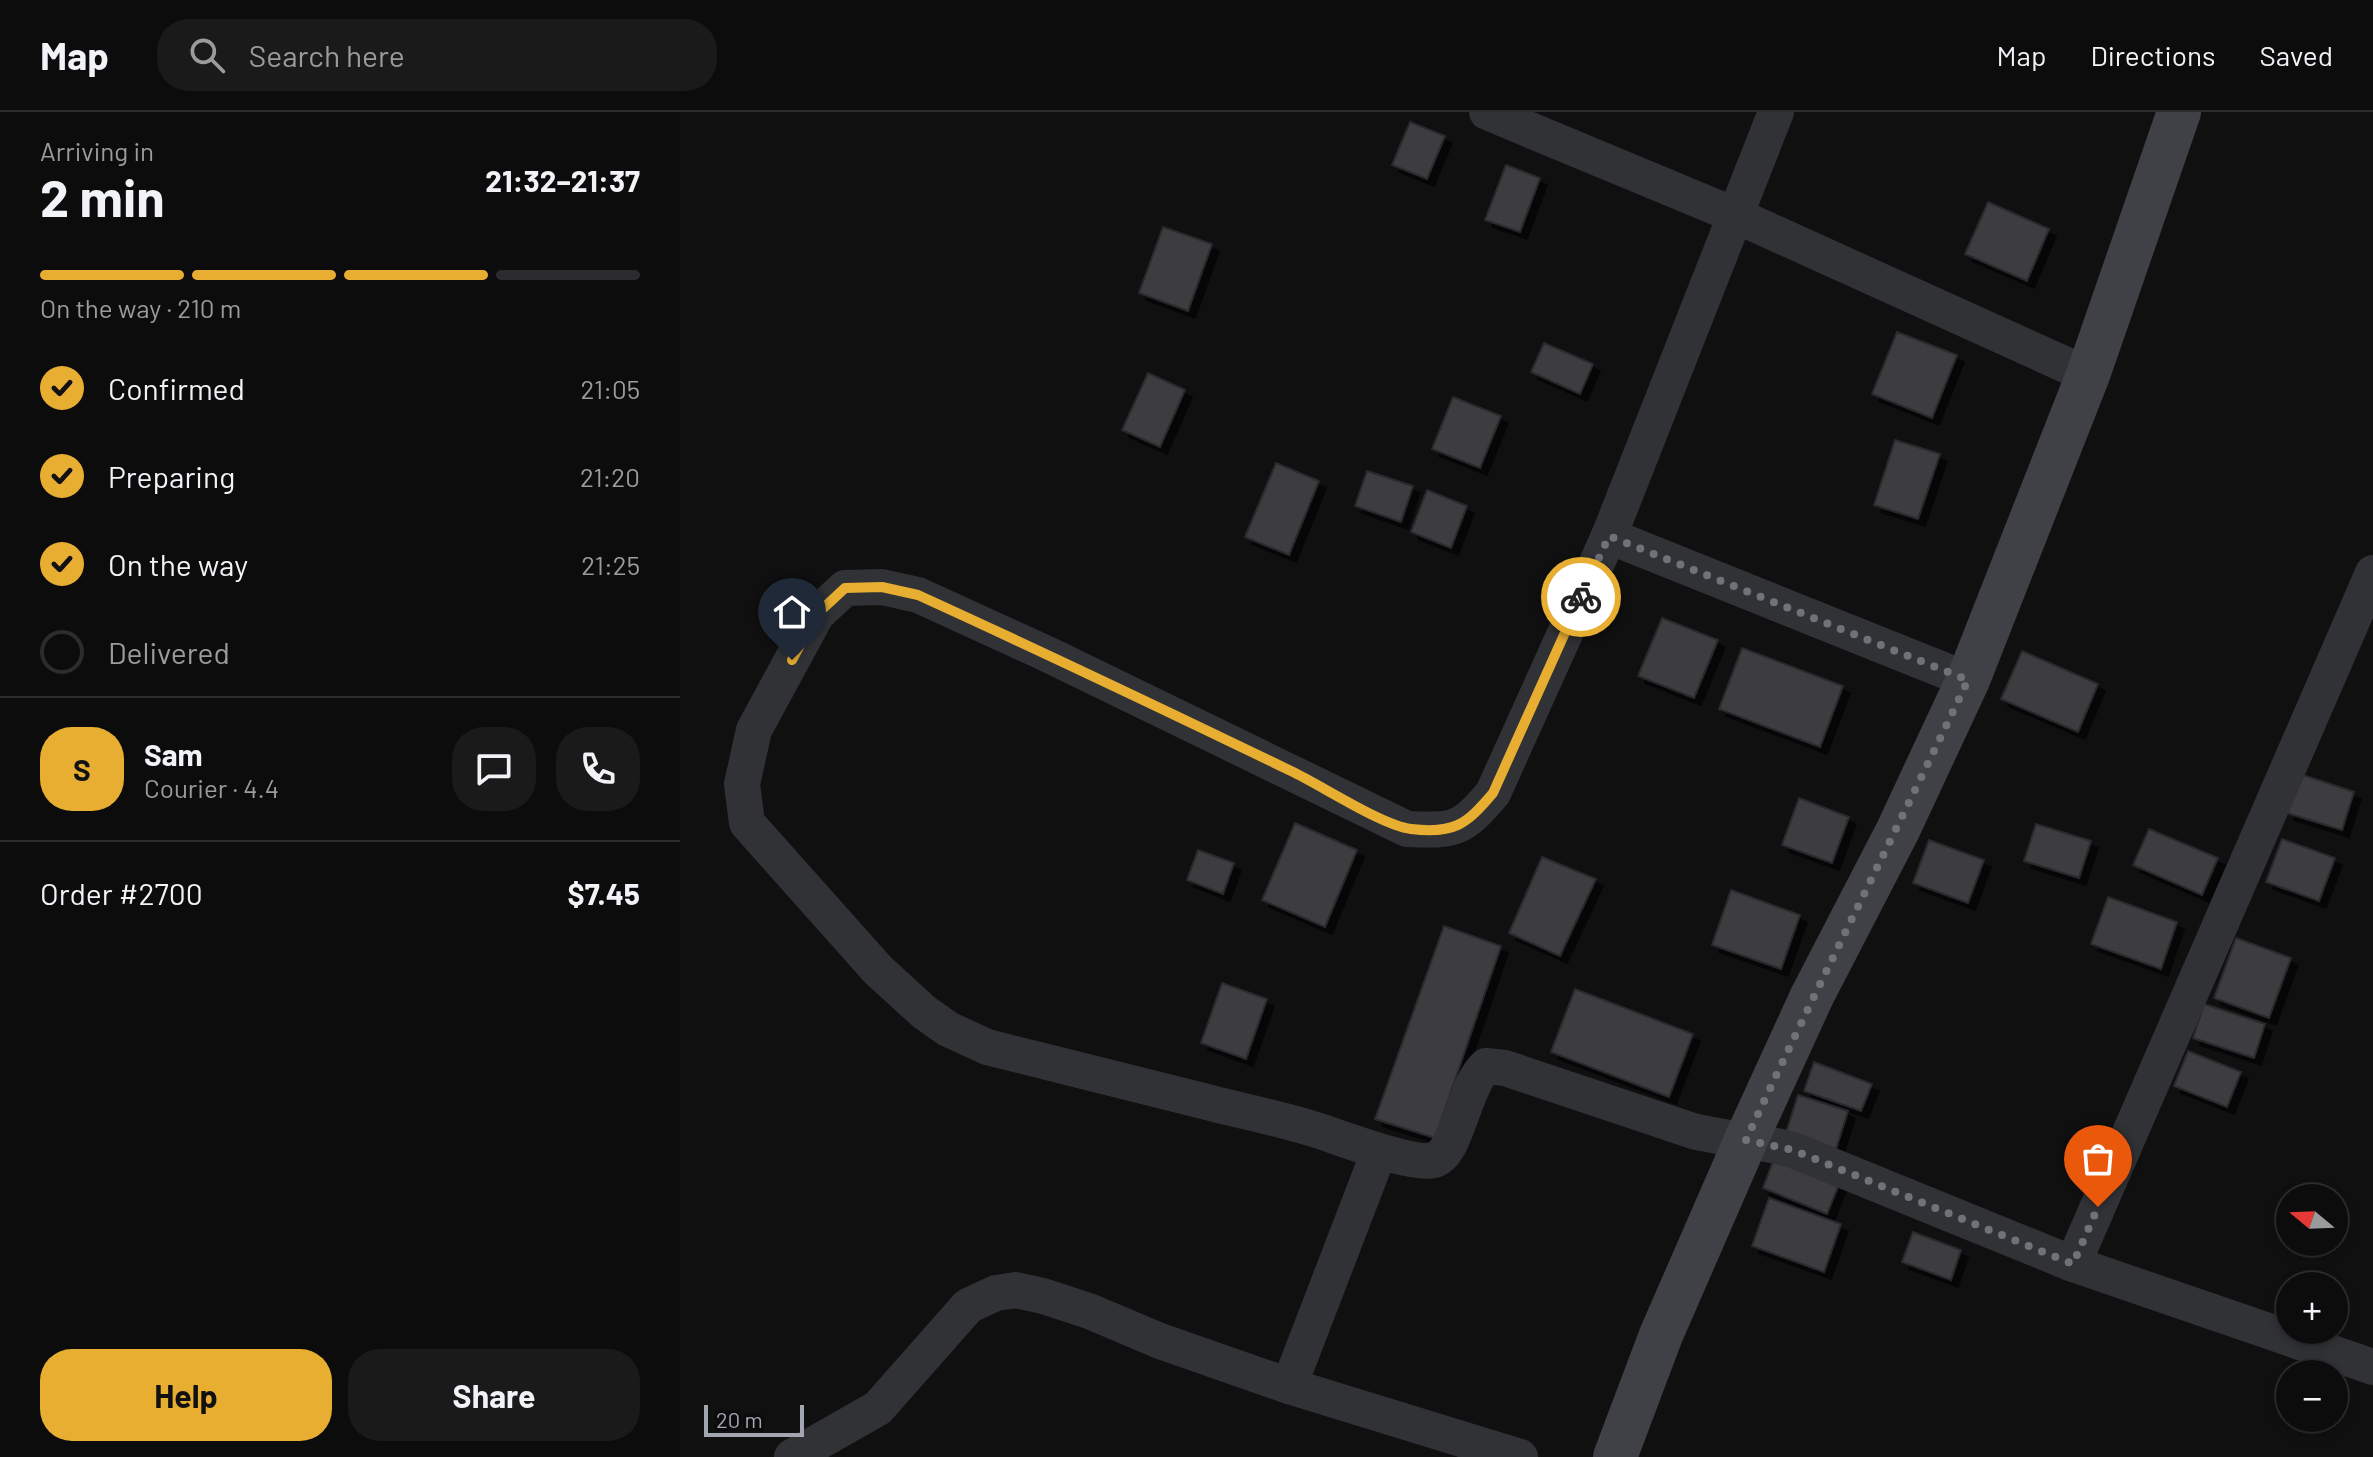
<!DOCTYPE html>
<meta charset="utf-8">
<style>
body{margin:0;font-family:Barlow,sans-serif;background:#1a1a1b;color:#f1f3f6;height:100vh;display:flex;flex-direction:column;font-size:30px;white-space:nowrap}
*{box-sizing:border-box;margin:0}
p{font-size:26px;color:#9a9b9d}
.icon{flex:none;width:44px;height:44px;fill:none;stroke:currentColor;stroke-width:2;stroke-linecap:round;stroke-linejoin:round}
.map{position:relative;flex:1;overflow:hidden}
.panel{display:flex;flex-direction:column;background:#0c0c0d;width:680px}
.panel>*{flex:none}
.needle{width:52px;rotate:289deg}
.tools{position:absolute;left:1596px;top:1072px;display:grid;gap:16px}
.tools a{display:grid;place-items:center;width:72px;height:72px;border-radius:50%;background:#0c0c0d;box-shadow:0 4px 12px #0003,0 0 0 2px #2c2c2e;font-size:40px}
.scale{position:absolute;left:24px;bottom:20px;width:100px;box-sizing:border-box;padding-left:8px;border:4px solid #a2a6b1;border-top:0;font-size:22px;line-height:28px;white-space:nowrap;color:#a2a6b1;-webkit-text-stroke:6px #0b0b0c;paint-order:stroke}
.pin{position:absolute;display:grid;place-items:center;width:68px;height:68px;color:#fff;margin:-82px -34px;border-radius:50% 50% 50% 0;rotate:-45deg;box-shadow:0 0 8px #0007}
.pin .icon{rotate:45deg}
.courier{position:absolute;display:grid;place-items:center;width:80px;height:80px;margin:-40px;border:6px solid #e7ae32;border-radius:50%;background:#fff;color:#222;box-shadow:0 2px 10px #0007}
.overview em{font-style:normal;font-weight:700}
.overview div{display:flex;flex-direction:column-reverse}
.overview{display:flex;align-items:center;justify-content:space-between;height:136px;padding:0 40px}
h1{font-size:52px;font-weight:700;line-height:60px}
.bar{display:grid;grid-template-columns:repeat(4,1fr);gap:12px 8px;align-content:center;height:96px;padding:0 40px}
.bar i{height:10px;border-radius:6px;background:#2c2c2e}
.bar .on{background:#e7ae32}
.bar p{grid-column:span 4}
.line{display:flex;align-items:center;gap:20px;padding:0 40px;border-top:2px solid #2c2c2e}
.line div{flex:1}
.round{display:grid;place-items:center;flex:none;width:84px;height:84px;border-radius:32px;background:#1a1a1b}
ol{padding:0 40px;list-style:none}
li{display:flex;align-items:center;gap:24px;height:88px}
li p{margin-inline-start:auto}
li .icon{padding:8px;border-radius:50%;background:#e7ae32;color:#111;stroke-width:4}
li:last-child{color:#9a9b9d}
li i{width:44px;height:44px;border:4px solid #2c2c2e;border-radius:50%}
.action{display:flex;gap:16px;margin-top:auto;padding:16px 40px}
.action a{flex:1;height:92px;border-radius:32px;background:#e7ae32;color:#111;font-size:32px;font-weight:700;line-height:92px;text-align:center}
.action a+a{background:#1a1a1b;color:#f1f3f6}
header{display:flex;align-items:center;gap:48px;box-sizing:border-box;height:112px;padding:0 40px;background:#0c0c0d;border-bottom:2px solid #2c2c2e}
header strong{font-size:38px}
nav{display:flex;gap:44px;margin-inline-start:auto;font-size:28px}
.search{width:560px;height:72px;background:#1a1a1b;display:flex;align-items:center;gap:20px;box-sizing:border-box;padding:0 28px;border-radius:32px;color:#9a9b9d;font-size:30px}
main{display:flex;flex:1;min-height:0}
.map>svg:first-child{display:block}
.building{fill:#3c3d41;stroke:#2a2a2d;stroke-width:2;filter:url(#shadow)}
.lines{fill:none;stroke-linecap:round;stroke-linejoin:round}
.street{stroke:#313236;stroke-width:36}
.secondary{stroke:#3f4146;stroke-width:44}
.done{stroke:#6f7279;stroke-width:8;stroke-dasharray:0 14.4}
.route{stroke:#e7ae32;stroke-width:10}
</style>
<header>
<strong>Map</strong>
<div class="search"><svg class="icon" aria-label="search" viewBox="0 0 24 24"><circle cx="10" cy="10" r="6"/><path d="M15 15l6 6"/></svg>Search here</div>
<nav><a>Map</a><a>Directions</a><a>Saved</a></nav>
</header>
<main>
<section class="panel">
<div class="overview"><div><h1>2 min</h1><p>Arriving in</p></div><em>21:32–21:37</em></div>
<div class="bar"><i class="on"></i><i class="on"></i><i class="on"></i><i></i><p>On the way · 210 m</p></div>
<ol>
<li><svg class="icon" aria-label="check" viewBox="0 0 24 24"><path d="M5 12l5 5 9-10"/></svg>Confirmed<p>21:05</p></li>
<li><svg class="icon" aria-label="check" viewBox="0 0 24 24"><path d="M5 12l5 5 9-10"/></svg>Preparing<p>21:20</p></li>
<li><svg class="icon" aria-label="check" viewBox="0 0 24 24"><path d="M5 12l5 5 9-10"/></svg>On the way<p>21:25</p></li>
<li><i></i>Delivered</li>
</ol>
<div class="line" style="height:144px"><b class="round" style="background:#e7ae32;color:#111">S</b><div><b>Sam</b><p>Courier · 4.4</p></div><a class="round"><svg class="icon" aria-label="chat" viewBox="0 0 24 24"><path d="M4 5h16v11H9l-5 4z"/></svg></a><a class="round"><svg class="icon" aria-label="phone" viewBox="0 0 24 24"><path d="M5 4h4l2 5-3 2q2 4 5 5l2-3 5 2v4C11 20 4 13 5 4z"/></svg></a></div>
<div class="line" style="height:104px"><div>Order #2700</div><b>$7.45</b></div>
<div class="action"><a>Help</a><a>Share</a></div>
</section>
<div class="map">
<svg width="1693" height="1345" viewBox="0 0 1693 1345">
<defs>
<filter id="shadow"><feDropShadow dx="7" dy="7" stdDeviation="0" flood-color="#0009"/></filter>
</defs>
<rect width="100%" height="100%" fill="#101011"/>
<g class="building">
<path d="M730,10L765,24L747,67L712,53Z"/>
<path d="M826,53L860,66L840,120L805,108Z"/>
<path d="M1308,90L1369,117L1347,169L1285,142Z"/>
<path d="M483,115L532,132L508,199L459,181Z"/>
<path d="M1217,220L1277,243L1252,306L1192,282Z"/>
<path d="M864,231L913,252L900,282L851,260Z"/>
<path d="M468,261L505,278L480,335L442,318Z"/>
<path d="M773,285L821,304L800,356L752,337Z"/>
<path d="M1215,328L1260,342L1238,407L1194,393Z"/>
<path d="M596,351L639,369L609,443L565,425Z"/>
<path d="M687,359L733,374L721,410L675,394Z"/>
<path d="M747,378L787,394L771,436L731,420Z"/>
<path d="M982,506L1038,528L1014,586L958,564Z"/>
<path d="M1062,536L1163,574L1140,635L1039,597Z"/>
<path d="M1342,539L1418,572L1398,620L1321,587Z"/>
<path d="M1620,662L1674,680L1662,718L1607,701Z"/>
<path d="M1119,686L1169,705L1152,751L1102,733Z"/>
<path d="M615,711L677,738L645,815L582,788Z"/>
<path d="M1356,712L1411,729L1399,766L1344,749Z"/>
<path d="M1469,717L1538,746L1522,783L1453,753Z"/>
<path d="M1602,727L1655,746L1639,789L1586,770Z"/>
<path d="M1249,728L1304,748L1288,791L1233,771Z"/>
<path d="M518,738L554,751L543,782L507,768Z"/>
<path d="M862,745L916,767L880,844L829,821Z"/>
<path d="M1051,778L1120,803L1101,857L1032,833Z"/>
<path d="M1428,785L1497,810L1481,857L1411,832Z"/>
<path d="M764,814L821,834L755,1026L695,1007Z"/>
<path d="M1556,826L1611,846L1589,906L1534,886Z"/>
<path d="M542,871L587,887L566,947L521,931Z"/>
<path d="M895,877L1013,922L989,985L871,940Z"/>
<path d="M1524,892L1585,912L1574,946L1513,926Z"/>
<path d="M1508,939L1561,960L1547,995L1494,974Z"/>
<path d="M1134,950L1192,972L1181,999L1124,979Z"/>
<path d="M1118,983L1168,999L1156,1037L1106,1021Z"/>
<path d="M1094,1047L1159,1072L1147,1102L1083,1076Z"/>
<path d="M1089,1086L1161,1112L1144,1160L1072,1134Z"/>
<path d="M1233,1120L1281,1138L1271,1168L1222,1150Z"/>
</g>
<g class="lines">
<g class="street">
<path d="M807,0L1057,104L1408,263"/>
<path d="M1096,0L929,424L1288,568"/>
<path d="M929,424L813,681C782,718 775,719 727,717L365,541L238,483L202,475L165,476L137,502L74,618L62,672L67,711L198,858L244,900L268,917L307,935C382,954 456,972 531,991C573,1002 614,1009 654,1024C675,1031 734,1053 754,1048C777,1042 784,973 806,954L825,956L1013,1019C1046,1027 1080,1029 1113,1038L1393,1152L1693,1255"/>
<path d="M1393,1152L1693,461"/>
<path d="M609,1274L699,1040"/>
<path d="M112,1345L198,1296L288,1194L316,1181L336,1178L363,1184L409,1199L480,1229L609,1274L840,1345"/>
</g>
<path class="secondary" d="M935,1345L981,1223L1066,1028L1132,884L1218,718L1288,568L1408,263L1499,0"/>
</g>
<g class="lines">
<path class="done" d="M901,485L929,424L1288,568C1215,722 1137,874 1066,1028L1113,1038L1393,1152L1418,1095"/>
<path class="route" d="M112,548L137,502L165,476L202,475L238,483C363,540 487,599 611,659C641,673 701,713 731,717C774,722 786,713 813,681L901,485"/>
</g>
</svg>
<div class="tools">
<a><svg class="needle" viewBox="-14 -14 28 28"><path d="M0-13l5 13h-10z" fill="#e53935"/><path d="M0 13l5-13h-10z" fill="#9a9b9d"/></svg></a>
<a>+</a>
<a>−</a>
</div>
<div class="scale">20 m</div>
<div class="pin" style="left:1418px;top:1095px;background:#ea580c"><svg class="icon" aria-label="bag" viewBox="0 0 24 24"><path d="M5 8h14l-1 12H6zM9 8a3 3 0 0 1 6 0"/></svg></div>
<div class="pin" style="left:112px;top:548px;background:#1f2937"><svg class="icon" aria-label="home" viewBox="0 0 24 24"><path d="M3 11l9-7 9 7M6 9v11h12V9"/></svg></div>
<div class="courier" style="left:901px;top:485px"><svg class="icon" aria-label="bike" viewBox="0 0 24 24"><circle cx="6" cy="16" r="4"/><circle cx="18" cy="16" r="4"/><path d="M6 16l4-8h5l3 8M10 8l3 8H6M13 5h3"/></svg></div>
</div>
</main>
